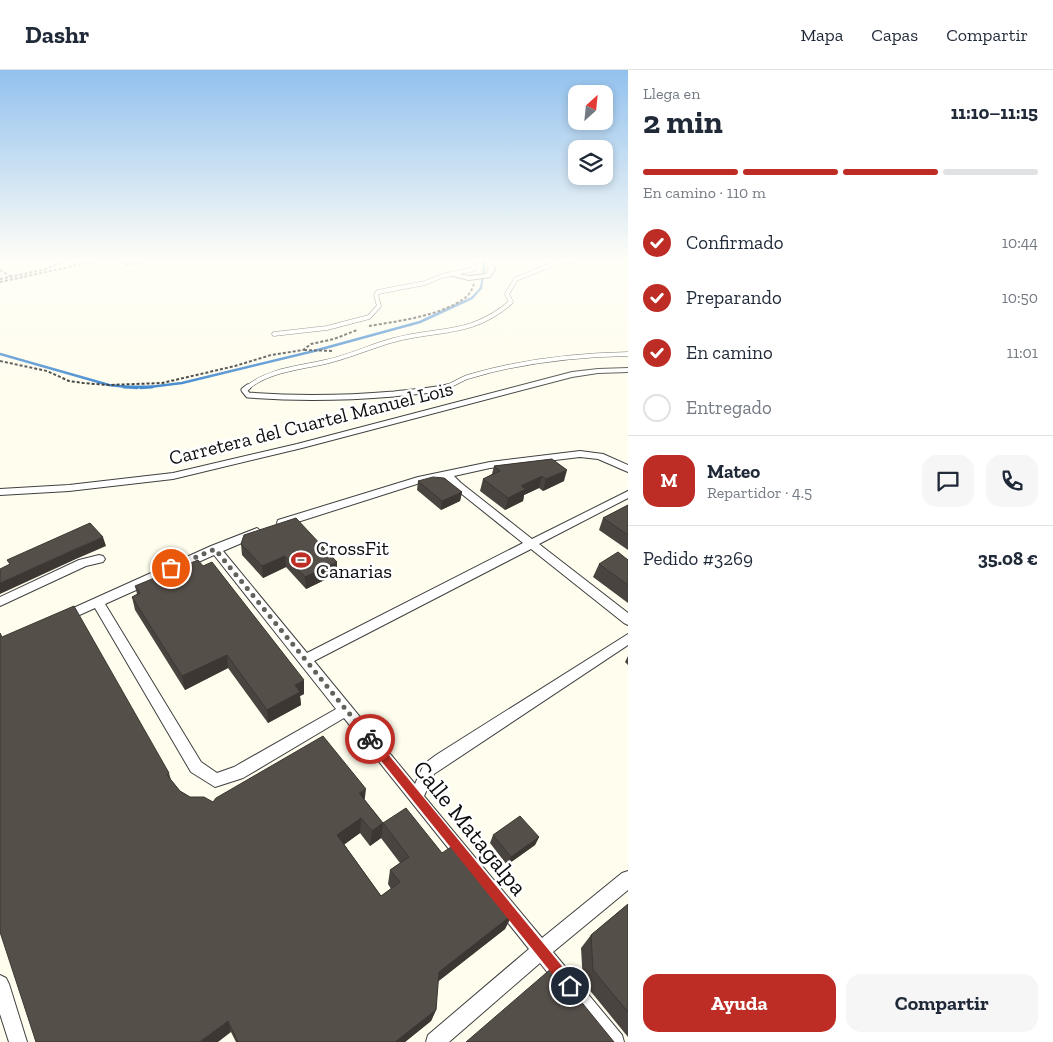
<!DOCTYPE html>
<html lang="es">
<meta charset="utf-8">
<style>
body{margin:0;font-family:"Zilla Slab",serif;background:#f6f6f7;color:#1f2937;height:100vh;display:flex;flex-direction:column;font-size:19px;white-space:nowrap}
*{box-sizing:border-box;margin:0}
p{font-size:16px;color:#747a83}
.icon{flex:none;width:28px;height:28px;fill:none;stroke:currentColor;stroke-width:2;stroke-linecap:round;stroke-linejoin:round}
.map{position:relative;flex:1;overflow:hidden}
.sheet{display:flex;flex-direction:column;background:#fff;width:425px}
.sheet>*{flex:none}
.needle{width:32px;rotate:27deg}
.buttons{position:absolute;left:568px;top:15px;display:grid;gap:10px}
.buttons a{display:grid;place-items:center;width:45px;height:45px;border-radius:10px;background:#fff;box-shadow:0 2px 8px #0003;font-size:25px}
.pin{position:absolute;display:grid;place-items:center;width:42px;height:42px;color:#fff;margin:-21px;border:2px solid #fff;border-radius:50%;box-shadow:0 1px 5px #0007}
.courier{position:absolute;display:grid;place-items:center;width:50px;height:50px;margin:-25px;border:4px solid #bd2d25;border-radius:50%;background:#fff;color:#222;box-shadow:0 1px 6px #0007}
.head em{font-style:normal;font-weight:800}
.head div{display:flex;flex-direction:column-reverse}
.head{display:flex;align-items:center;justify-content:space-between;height:85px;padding:0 15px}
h1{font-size:32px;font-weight:800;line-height:38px}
.bar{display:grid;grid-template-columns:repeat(4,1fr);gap:8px 5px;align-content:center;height:60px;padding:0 15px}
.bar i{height:6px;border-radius:4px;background:#e0e1e3}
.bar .selected{background:#bd2d25}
.bar p{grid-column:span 4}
.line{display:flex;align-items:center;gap:12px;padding:0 15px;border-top:1px solid #e0e1e3}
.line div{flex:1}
.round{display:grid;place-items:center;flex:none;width:52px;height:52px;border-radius:15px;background:#f6f6f7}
ol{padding:0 15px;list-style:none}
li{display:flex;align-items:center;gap:15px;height:55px}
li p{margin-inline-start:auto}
li .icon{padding:5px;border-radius:50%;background:#bd2d25;color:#fff;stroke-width:4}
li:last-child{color:#747a83}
li i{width:28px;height:28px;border:2px solid #e0e1e3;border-radius:50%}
.cta{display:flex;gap:10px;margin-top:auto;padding:10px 15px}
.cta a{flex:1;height:58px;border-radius:15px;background:#bd2d25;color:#fff;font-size:20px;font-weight:800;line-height:58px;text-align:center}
.cta a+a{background:#f6f6f7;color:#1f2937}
header{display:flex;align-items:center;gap:30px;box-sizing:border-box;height:70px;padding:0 25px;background:#fff;border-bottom:1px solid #e0e1e3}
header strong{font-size:24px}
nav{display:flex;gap:28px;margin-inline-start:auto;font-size:18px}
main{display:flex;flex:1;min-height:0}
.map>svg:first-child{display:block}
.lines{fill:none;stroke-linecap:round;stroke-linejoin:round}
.stream-far1{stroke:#3883cd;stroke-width:2.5}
.stream{stroke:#3883cd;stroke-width:3}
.service-far1-casing{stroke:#404040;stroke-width:5}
.service-casing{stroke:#404040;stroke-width:7}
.minor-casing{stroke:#404040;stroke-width:2}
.path{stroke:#2f2f2f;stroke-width:2;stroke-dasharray:3 2;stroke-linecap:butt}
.service-far1{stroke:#fff;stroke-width:4}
.service{stroke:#fff;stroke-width:5}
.minor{fill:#fff;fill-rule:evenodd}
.wall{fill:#49443f;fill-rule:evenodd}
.shaded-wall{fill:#3c3733}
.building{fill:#554f49;stroke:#3c3733;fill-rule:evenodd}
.route{fill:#bd2d25}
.done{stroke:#62615b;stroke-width:5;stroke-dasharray:0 9}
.labels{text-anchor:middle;stroke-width:5;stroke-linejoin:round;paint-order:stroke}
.street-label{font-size:20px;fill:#0d0d0d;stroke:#fff}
.poi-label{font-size:20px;fill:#0d0d0d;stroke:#fff;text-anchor:start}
.near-street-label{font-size:24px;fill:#0d0d0d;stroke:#fff}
</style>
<header>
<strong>Dashr</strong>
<nav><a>Mapa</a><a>Capas</a><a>Compartir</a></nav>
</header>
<main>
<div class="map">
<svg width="628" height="972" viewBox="0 0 628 972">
<rect width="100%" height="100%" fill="#fffded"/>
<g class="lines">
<g class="stream-far1">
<path d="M0,284L109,315L137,318"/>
<path d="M141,318L182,313L314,281L420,252L472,228L481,218L484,199L483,191"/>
</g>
<path class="stream" d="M124,317H152"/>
<defs>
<g id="service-far1">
<path d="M274,264L327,258L369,247L379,236L376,225L378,222L425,213L442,206L474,199L475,191"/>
<path d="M247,318C268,300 299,298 325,292C349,287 371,276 394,270C440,258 472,266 511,232L507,224L516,209L556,193L573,191"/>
<path d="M442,318C453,316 461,308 471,306C522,291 576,285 628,284"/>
</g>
<path id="service" d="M248,317L244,320L248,325C297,329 346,328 394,324C412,322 431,321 448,317"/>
<g id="minor">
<path d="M486,191H492L495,199L490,207L469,210L449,205L452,203L469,206L486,204L489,199Z"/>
<path d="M628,298V302L598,303L572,307L302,378L173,409L69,421L0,425V419L69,415L173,403L297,374L572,302L598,299Z"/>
<path d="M580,381L603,384L628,395V402L598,389L580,387L490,398L454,406L461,413L532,469L628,421V428L539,474L628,543V555L624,553L531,479L314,591L415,714L424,694L436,685L628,564V575L434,704L424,726L542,868L622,803L628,801V820L553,882L622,965L624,972H603L540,893L449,972H426L428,965L529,879L344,648L243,708L215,717L191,702L95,538L64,552L60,550L58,547L60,544L211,476L257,458L262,462L261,465L223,481L307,583L523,473L453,417L445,408L420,413L282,457L278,456L277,453L278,450L418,407L490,392ZM214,485L336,639L234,697L217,703L201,692L105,534Z"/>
<path d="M99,485L103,486L105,489L103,492L86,496L0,536V527L79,490Z"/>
<path d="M0,905L6,908L9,914L27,972H9L0,944Z"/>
</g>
</defs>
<use href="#service-far1" class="service-far1-casing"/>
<use href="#service" class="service-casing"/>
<use href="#minor" class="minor-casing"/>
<g class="path">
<path d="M126,191L124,194L129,195L142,191"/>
<path d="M0,200L12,207"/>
<path d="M0,209L42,200L67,191"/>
<path d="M0,212L96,191"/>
<path d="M369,256C398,251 442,246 466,227C470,224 472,219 474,214"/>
<path d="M304,280L334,281"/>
<path d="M0,291L47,301L69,311L83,313L109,315L162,313L235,296L271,285L303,280L311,274L334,269L357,260"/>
</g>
<use href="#service-far1" class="service-far1"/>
<use href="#service" class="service"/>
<use href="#minor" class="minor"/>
</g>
<g class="wall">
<path d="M552,389L564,411L543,421L539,418L524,425L523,431L505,440L480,421L483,409L492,404L494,396Z"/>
<path d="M418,411L462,422L460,431L441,440L417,420Z"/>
<path d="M628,435V480L599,460L603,448Z"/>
<path d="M244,465L337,504L306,519L286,497L263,508L242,485L241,474Z"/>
<path d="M628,490V533L593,507L599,494Z"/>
<path d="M135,516L304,624L300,626L301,635L268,653L228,598L185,620L135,540L132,527L137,524Z"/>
<path d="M2,567L169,703L171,710L180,721L190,727L213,732L365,730L383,753L442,783L512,845L505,859L438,911L436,940L431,951L405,972H236L231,962ZM360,763L370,776L381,768L400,793L390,800L388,814L391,819L381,826L344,774Z"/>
<path d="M628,586V595L625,592Z"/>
<path d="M493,765L539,767L535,775L507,795L490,773Z"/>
<path d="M628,834V967L583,912L581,878L591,865Z"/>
</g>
<g class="shaded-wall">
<path d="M567,400L564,411L543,421L546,409Z"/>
<path d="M542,406L539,418L524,425L523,431L505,440L508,428L521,416Z"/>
<path d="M462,422L460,431L441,440L442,431Z"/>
<path d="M103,467L106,476L76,489L0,524V513L73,480Z"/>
<path d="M285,486L286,497L263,508L262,496Z"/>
<path d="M337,492V504L306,519L305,507Z"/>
<path d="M227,585L228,598L185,620L182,606Z"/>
<path d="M304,610V624L300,626L301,635L268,653L267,640L295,615Z"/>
<path d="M366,719L364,735L359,723Z"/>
<path d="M361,748L360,763L337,780V765Z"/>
<path d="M383,753L381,768L370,776L372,761Z"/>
<path d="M539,767L535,775L507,795L511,787Z"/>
<path d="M512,845L505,859L435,914L439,902Z"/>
<path d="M436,940L431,951L405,972H395Z"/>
<path d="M228,951L231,962L218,972H199Z"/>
</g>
<g class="building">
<path d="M552,389L567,400L546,409L542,406L521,416L526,419L508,428L483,409L500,401L494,396Z"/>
<path d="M433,407L444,408L462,422L442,431L418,411Z"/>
<path d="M628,435V465L603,448Z"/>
<path d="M296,448L337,492L305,507L285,486L262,496L241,474L244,465Z"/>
<path d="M90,453L103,467L73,480L0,513V499L10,494L7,490Z"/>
<path d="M618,482L628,490V515L599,494Z"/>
<path d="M198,490L203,496L212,492L304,610L295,615L300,622L267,640L227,585L182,606L132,527L140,523L135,516Z"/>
<path d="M74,536L169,703L167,705L180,721L190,727H204L213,732L216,728L323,666L366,719L359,723L383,753L406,738L442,783L454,775L512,845L439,902L436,940L395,972H238L228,951L199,972H36L0,862V563L2,567ZM361,748L372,761L383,753L409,787L390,800L400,812L381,826L337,765Z"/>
<path d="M520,746L539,767L511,787L493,765Z"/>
<path d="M628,834V942L593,900L591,865Z"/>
<path d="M553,897L614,972H466Z"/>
</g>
<linearGradient id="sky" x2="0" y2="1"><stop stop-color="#92c1ee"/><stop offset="0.58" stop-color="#fffef7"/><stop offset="1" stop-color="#fffef7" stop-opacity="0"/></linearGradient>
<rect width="628" height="328" fill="url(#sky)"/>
<path class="route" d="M370,664L373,666L575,912L577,916L575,921L570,923L566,921L366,672L364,669Z"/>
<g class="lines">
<path class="done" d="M171,498L215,479L370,669"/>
</g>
<defs>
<symbol id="stadium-bare" viewBox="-9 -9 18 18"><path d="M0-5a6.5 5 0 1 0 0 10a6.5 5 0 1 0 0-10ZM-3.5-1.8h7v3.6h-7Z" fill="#bd2d25" stroke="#fff" stroke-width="2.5" paint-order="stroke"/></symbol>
</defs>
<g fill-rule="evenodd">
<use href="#stadium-bare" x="287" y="476" width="28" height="28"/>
</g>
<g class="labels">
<g class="street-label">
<text transform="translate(311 353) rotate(-14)" y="7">Carretera del Cuartel Manuel Lois</text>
</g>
<g class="poi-label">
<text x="316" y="485">CrossFit<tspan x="316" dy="23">Canarias</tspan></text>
</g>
<g class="near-street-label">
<text transform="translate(470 758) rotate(51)" y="8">Calle Matagalpa</text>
</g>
</g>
</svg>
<div class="buttons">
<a><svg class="needle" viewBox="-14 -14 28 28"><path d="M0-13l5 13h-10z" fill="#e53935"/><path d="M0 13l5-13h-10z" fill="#747a83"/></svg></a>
<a><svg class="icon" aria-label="layers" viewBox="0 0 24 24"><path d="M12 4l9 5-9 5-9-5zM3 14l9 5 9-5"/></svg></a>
</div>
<div class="pin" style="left:171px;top:498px;background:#ea580c"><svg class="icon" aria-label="bag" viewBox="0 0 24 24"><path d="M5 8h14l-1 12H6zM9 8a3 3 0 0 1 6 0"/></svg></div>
<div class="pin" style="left:570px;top:916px;background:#1f2937"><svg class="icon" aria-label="home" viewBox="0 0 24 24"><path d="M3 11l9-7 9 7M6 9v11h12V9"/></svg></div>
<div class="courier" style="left:370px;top:669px"><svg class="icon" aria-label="bike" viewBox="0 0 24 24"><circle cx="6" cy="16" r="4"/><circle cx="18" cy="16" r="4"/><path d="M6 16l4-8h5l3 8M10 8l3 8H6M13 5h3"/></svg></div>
</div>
<section class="sheet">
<div class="head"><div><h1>2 min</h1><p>Llega en</p></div><em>11:10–11:15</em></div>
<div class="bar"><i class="selected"></i><i class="selected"></i><i class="selected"></i><i></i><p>En camino · 110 m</p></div>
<ol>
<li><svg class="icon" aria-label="check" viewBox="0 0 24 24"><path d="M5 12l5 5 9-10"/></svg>Confirmado<p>10:44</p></li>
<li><svg class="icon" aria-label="check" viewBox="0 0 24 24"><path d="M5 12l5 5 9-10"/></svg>Preparando<p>10:50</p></li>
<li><svg class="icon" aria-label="check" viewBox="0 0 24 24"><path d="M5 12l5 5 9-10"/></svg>En camino<p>11:01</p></li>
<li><i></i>Entregado</li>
</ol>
<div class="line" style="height:90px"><b class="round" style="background:#bd2d25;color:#fff">M</b><div><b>Mateo</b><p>Repartidor · 4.5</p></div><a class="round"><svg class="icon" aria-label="chat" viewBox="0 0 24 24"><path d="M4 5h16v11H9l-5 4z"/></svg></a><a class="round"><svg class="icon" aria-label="phone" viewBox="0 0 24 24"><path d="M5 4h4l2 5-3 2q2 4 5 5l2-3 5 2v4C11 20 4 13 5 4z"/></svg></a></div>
<div class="line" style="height:65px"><div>Pedido #3269</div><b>35.08 €</b></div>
<div class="cta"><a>Ayuda</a><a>Compartir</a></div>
</section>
</main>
